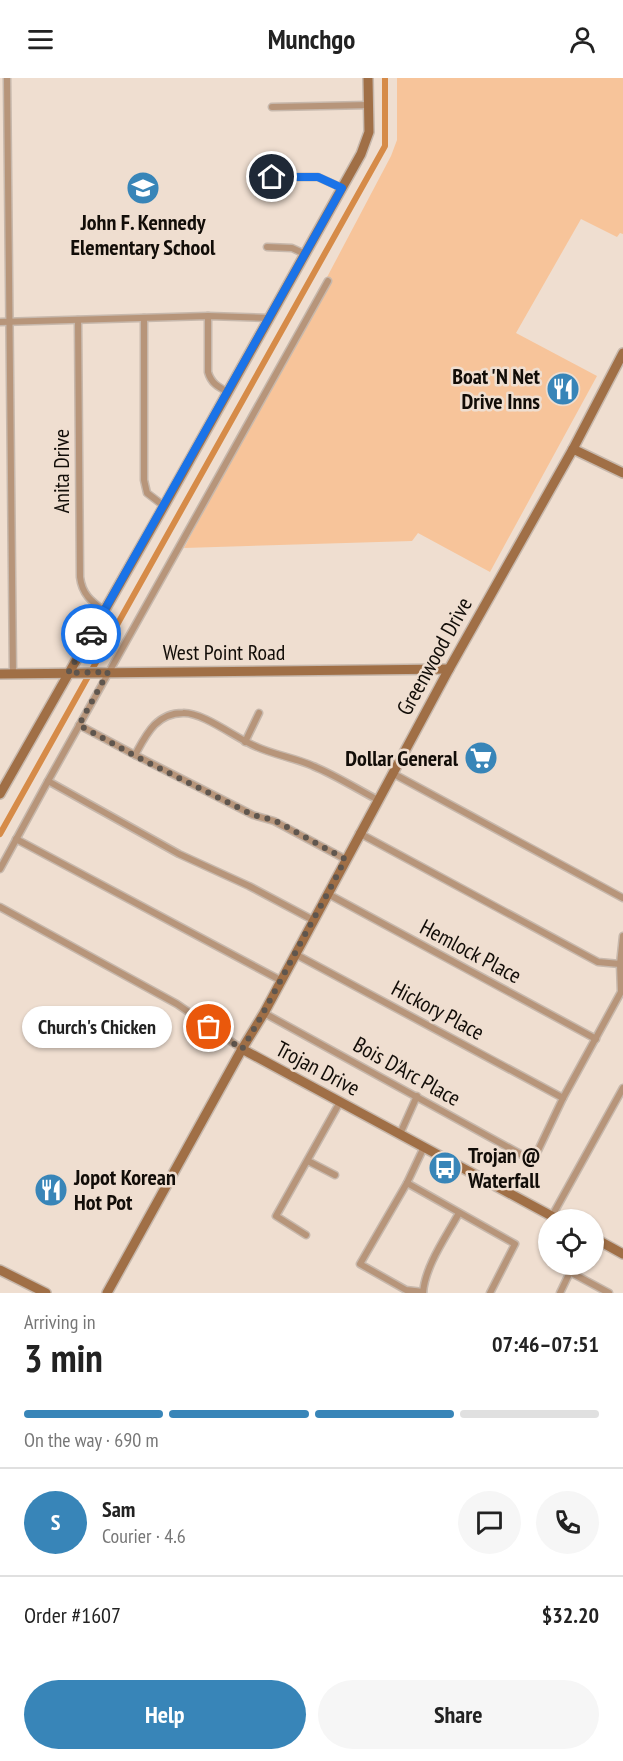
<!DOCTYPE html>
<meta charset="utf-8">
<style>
body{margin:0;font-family:"PT Sans Narrow",sans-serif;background:#f6f6f6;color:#222;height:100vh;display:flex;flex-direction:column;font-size:22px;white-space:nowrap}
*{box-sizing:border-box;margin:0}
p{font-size:20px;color:#767676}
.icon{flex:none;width:33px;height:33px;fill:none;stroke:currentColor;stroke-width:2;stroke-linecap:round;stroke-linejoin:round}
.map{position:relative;height:1215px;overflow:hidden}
.side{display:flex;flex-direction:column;background:#fff;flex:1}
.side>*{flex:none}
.tools{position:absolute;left:538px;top:1131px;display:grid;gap:12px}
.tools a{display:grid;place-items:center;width:66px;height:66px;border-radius:50%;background:#fff;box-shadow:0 2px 4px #0004;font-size:30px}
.pin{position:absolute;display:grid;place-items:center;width:51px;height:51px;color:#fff;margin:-26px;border:3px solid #fff;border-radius:50%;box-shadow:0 2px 6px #0007}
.courier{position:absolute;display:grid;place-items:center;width:60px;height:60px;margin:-30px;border:4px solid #1a73e8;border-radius:50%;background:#fff;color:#222;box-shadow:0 2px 8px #0007}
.bubble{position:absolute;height:42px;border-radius:21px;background:#fff;box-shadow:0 2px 4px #0004;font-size:20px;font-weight:800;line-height:42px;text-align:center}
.headline em{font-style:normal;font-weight:800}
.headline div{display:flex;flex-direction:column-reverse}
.headline{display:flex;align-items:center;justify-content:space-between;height:102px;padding:0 24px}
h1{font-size:39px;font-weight:800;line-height:45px}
.bar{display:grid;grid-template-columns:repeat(4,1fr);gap:9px 6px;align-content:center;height:72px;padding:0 24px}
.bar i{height:8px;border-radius:4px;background:#e0e0e0}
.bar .active{background:#3885b8}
.bar p{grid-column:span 4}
.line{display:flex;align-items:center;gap:15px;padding:0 24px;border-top:2px solid #e0e0e0}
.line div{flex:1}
.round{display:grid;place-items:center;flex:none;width:63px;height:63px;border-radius:32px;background:#f6f6f6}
.primary-button{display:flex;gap:12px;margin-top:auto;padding:12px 24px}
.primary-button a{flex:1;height:69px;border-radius:36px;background:#3885b8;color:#fff;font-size:24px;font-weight:800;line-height:69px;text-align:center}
.primary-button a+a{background:#f6f6f6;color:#222}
header{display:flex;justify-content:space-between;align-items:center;height:78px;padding:0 24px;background:#fff;font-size:27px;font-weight:800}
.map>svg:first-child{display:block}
.green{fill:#f7c49a}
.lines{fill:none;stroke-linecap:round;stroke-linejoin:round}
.canal{stroke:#d68b48;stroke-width:6}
.street-casing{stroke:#c7b8ac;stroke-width:9}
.secondary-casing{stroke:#c7b8ac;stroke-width:12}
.street{stroke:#b7957a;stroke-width:6}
.secondary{stroke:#a06f46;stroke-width:9}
.done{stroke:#5f564e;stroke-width:6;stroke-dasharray:0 10.8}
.route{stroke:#1a73e8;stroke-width:8}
.labels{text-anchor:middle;stroke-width:5;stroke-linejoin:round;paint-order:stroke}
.poi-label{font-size:22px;font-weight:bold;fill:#120d08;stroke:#efded0;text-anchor:end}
.street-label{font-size:22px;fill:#120d08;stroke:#efded0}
</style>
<header><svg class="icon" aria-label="menu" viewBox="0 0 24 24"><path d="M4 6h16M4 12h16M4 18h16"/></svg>Munchgo<svg class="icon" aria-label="person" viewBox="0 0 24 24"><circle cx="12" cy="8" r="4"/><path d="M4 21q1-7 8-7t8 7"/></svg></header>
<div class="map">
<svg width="623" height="1215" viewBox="0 0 623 1215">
<rect width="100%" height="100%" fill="#efded0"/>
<path class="green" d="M397,0H623V156L620,155L617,159L581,141L516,255L597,298L490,494L418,455L412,463L184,470L391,78L397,62Z"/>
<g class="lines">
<path class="canal" d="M0,756L385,68V0"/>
<defs>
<g id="street">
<path d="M7,0L13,596"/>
<path d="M272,29L369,27"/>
<path d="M272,99H318L342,110"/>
<path d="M267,169L292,170L305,176"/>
<path d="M208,238V294C211,305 218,309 228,314"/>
<path d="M144,240V402L147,415L164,428"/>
<path d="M78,242L80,499C82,516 91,523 104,533"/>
<path d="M0,244L208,238L269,240"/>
<path d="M79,647L135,677L253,737L274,743L345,781"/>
<path d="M245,664L259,635"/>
<path d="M135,677C146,657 156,635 183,635C203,634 237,661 257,669C275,677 295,680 313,688C335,697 357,711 378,722"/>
<path d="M392,695L623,820"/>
<path d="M48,703L179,776L249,808L313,842"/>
<path d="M359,755L598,884L620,886"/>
<path d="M16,761L282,903"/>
<path d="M0,791L48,703L328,203"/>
<path d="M328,816L596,961"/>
<path d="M0,829L177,926L242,971"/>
<path d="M295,876L563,1020"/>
<path d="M264,935L533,1083L563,1020L621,914L620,886L623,858"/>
<path d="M400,1056L417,1018"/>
<path d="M308,1083L335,1097"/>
<path d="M407,1105L515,1166L490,1215"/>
<path d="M552,1138L623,1010"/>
<path d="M306,1157L276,1138L340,1024"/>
<path d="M423,1214L406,1212L360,1186L407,1105L424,1069"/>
<path d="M423,1215C425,1188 446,1159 459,1135"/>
<path d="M560,1215L570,1194L609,1215"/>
</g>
<g id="secondary">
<path d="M573,371L623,395"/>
<path d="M0,596L449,591"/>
<path d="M0,716L164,428L361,76L369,54L368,0"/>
<path d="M242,971L559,1142"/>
<path d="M594,1160L623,1176"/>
<path d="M0,1192L46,1215"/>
<path d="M107,1215L242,971L264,935L449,591L573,371L623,275"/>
</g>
</defs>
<use href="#street" class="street-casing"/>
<use href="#secondary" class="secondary-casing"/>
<use href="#street" class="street"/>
<use href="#secondary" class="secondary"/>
</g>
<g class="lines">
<path class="done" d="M91,556L68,595L108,594L79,647L135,678L253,737L274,742L345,781C335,802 324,822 313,842C289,885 268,929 242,971L209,949"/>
<path class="route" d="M91,556L342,110L318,99H272"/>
</g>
<defs>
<symbol id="school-disc" viewBox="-11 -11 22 22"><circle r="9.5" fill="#3885b8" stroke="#efded0"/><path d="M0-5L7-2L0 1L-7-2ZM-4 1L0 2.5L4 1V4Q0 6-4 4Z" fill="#fff"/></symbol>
<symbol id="restaurant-disc" viewBox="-11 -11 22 22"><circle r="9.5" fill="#3885b8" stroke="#efded0"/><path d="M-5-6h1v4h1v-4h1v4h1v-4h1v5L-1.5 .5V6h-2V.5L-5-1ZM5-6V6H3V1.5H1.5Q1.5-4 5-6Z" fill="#fff"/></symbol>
<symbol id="supermarket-disc" viewBox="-11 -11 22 22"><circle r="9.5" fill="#3885b8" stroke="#efded0"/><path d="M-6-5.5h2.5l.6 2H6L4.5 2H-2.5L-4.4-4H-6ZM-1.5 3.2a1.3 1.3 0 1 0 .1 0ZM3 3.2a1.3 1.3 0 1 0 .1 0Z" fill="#fff"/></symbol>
<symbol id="bus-disc" viewBox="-11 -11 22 22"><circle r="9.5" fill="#3885b8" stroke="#efded0"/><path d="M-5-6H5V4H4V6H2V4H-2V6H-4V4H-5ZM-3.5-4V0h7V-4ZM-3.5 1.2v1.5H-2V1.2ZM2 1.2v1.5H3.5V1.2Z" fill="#fff"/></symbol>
</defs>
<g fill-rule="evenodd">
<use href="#school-disc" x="124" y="91" width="38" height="38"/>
<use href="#restaurant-disc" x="544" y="292" width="38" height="38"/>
<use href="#supermarket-disc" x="462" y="661" width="38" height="38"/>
<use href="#bus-disc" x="426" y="1071" width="38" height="38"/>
<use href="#restaurant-disc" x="32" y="1093" width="38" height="38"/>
</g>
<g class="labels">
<g class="poi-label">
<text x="143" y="152" text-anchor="middle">John F. Kennedy<tspan x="143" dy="25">Elementary School</tspan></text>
<text x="540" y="306">Boat 'N Net<tspan x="540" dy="25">Drive Inns</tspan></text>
<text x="458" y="688">Dollar General</text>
<text x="468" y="1085" text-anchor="start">Trojan @<tspan x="468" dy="25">Waterfall</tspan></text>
<text x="74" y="1107" text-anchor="start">Jopot Korean<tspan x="74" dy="25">Hot Pot</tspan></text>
</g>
<g class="street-label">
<text transform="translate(61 393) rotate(-90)" y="8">Anita Drive</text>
<text x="224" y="582">West Point Road</text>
<text transform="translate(434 578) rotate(-61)" y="8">Greenwood Drive</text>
<text transform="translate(471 873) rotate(28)" y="8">Hemlock Place</text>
<text transform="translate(438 932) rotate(28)" y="8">Hickory Place</text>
<text transform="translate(318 990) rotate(28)" y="8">Trojan Drive</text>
<text transform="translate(407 993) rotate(29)" y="8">Bois D'Arc Place</text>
</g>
</g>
</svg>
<div class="tools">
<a><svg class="icon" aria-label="locate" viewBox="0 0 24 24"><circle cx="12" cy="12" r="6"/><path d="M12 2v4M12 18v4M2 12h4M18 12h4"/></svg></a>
</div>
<div class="pin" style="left:209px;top:949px;background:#ea580c"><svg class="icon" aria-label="bag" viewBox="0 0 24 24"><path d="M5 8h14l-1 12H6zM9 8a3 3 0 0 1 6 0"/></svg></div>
<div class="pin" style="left:272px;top:99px;background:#1f2937"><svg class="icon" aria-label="home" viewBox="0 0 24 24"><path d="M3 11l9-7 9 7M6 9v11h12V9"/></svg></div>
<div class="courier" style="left:91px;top:556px"><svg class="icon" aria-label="car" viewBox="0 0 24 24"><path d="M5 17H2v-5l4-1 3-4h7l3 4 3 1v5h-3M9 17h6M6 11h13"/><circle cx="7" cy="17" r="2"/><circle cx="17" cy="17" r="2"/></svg></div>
<div class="bubble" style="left:22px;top:928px;width:150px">Church's Chicken</div>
</div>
<section class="side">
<div class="headline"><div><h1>3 min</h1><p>Arriving in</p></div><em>07:46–07:51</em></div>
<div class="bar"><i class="active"></i><i class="active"></i><i class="active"></i><i></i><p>On the way · 690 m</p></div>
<div class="line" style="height:108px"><b class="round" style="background:#3885b8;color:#fff">S</b><div><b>Sam</b><p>Courier · 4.6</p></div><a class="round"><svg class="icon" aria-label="chat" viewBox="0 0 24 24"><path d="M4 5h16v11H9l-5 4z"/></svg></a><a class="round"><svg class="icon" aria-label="phone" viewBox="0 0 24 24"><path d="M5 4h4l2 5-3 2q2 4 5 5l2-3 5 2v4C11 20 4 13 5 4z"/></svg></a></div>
<div class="line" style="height:78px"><div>Order #1607</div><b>$32.20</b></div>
<div class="primary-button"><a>Help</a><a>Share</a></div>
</section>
